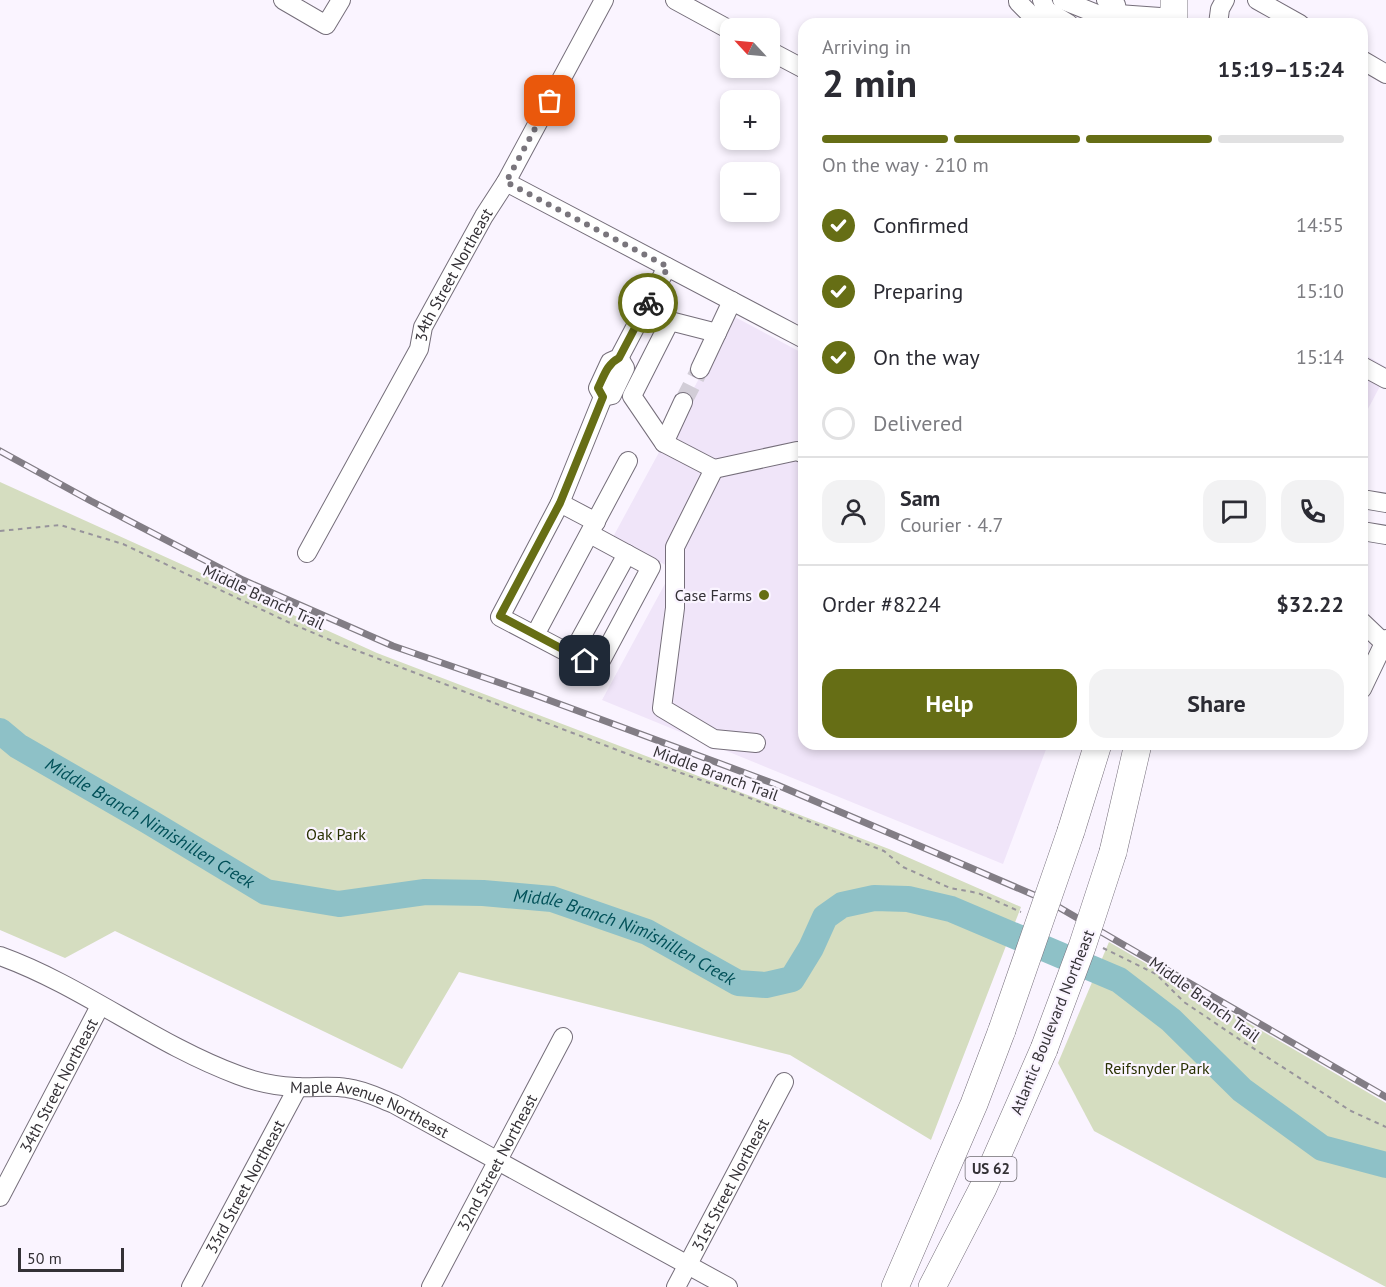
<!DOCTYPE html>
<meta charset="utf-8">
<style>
body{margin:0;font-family:"PT Sans",sans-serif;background:#f2f2f3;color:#2b2b33;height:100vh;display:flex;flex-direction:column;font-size:22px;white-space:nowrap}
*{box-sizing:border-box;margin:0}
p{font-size:20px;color:#7c7c81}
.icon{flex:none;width:33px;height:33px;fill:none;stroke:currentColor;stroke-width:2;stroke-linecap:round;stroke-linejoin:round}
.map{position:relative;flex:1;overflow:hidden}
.panel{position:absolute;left:798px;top:18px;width:570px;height:732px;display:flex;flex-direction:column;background:#fff;border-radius:18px;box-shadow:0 3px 9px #0003}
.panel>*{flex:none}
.needle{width:39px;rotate:296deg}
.tools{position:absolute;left:720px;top:18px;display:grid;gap:12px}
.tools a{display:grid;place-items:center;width:60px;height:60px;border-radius:12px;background:#fff;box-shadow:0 3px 9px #0003;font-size:30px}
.scale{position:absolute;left:18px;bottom:15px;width:106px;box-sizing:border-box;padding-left:6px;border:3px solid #343136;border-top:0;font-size:16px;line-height:21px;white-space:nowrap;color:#343136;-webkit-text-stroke:4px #faf4ff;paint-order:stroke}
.pin{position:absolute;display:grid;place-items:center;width:51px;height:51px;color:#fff;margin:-26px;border-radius:12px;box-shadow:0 3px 9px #0006}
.courier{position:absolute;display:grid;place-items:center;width:60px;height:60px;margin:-30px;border:4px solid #666e15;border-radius:50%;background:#fff;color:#222;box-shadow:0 2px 8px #0007}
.headline em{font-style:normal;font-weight:600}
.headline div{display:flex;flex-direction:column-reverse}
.headline{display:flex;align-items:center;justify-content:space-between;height:102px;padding:0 24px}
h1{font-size:39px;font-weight:600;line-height:45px}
.bar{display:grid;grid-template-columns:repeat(4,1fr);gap:9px 6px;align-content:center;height:72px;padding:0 24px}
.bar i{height:8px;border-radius:4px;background:#e1e1e2}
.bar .current{background:#666e15}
.bar p{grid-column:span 4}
.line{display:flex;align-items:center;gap:15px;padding:0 24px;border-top:2px solid #e1e1e2}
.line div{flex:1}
.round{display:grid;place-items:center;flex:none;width:63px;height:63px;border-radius:18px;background:#f2f2f3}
ol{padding:0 24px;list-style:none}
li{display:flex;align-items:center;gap:18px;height:66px}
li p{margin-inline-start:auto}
li .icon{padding:6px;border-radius:50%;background:#666e15;color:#fff;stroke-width:4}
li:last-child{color:#7c7c81}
li i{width:33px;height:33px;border:3px solid #e1e1e2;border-radius:50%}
.cta{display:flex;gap:12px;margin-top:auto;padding:12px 24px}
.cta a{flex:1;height:69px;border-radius:18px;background:#666e15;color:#fff;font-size:24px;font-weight:600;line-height:69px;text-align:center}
.cta a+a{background:#f2f2f3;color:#2b2b33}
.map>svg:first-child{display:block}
.built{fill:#f0e5f9}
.green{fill:#d5ddc0}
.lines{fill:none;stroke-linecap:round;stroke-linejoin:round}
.river{stroke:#8ec1c7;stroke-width:26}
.minor-tunnel{stroke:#d2cdd7;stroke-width:18;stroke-dasharray:18 9;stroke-linecap:butt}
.minor-casing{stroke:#756e7a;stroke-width:20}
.highway-casing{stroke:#756e7a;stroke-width:28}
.path{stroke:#97939b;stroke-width:2;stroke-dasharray:4.5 4.5;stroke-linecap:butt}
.minor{stroke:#fff;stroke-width:18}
.highway{stroke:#fff;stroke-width:27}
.rail-casing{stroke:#827d85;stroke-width:7}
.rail{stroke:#faf4ff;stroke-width:4.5;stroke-dasharray:14;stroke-linecap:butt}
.highway-bridge-casing{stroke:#756e7a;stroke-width:28;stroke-linecap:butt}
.highway-bridge{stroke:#fff;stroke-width:27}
.done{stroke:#79757c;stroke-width:6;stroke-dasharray:0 10.8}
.route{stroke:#666e15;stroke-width:8}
.poi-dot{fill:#666e15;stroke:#faf4ff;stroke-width:2}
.labels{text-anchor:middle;stroke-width:4.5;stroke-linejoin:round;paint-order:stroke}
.shield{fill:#faf4ff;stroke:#6f6c72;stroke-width:1.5}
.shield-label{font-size:15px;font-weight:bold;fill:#343136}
.street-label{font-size:16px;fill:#343136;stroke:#faf4ff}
.poi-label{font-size:16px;fill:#343136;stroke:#faf4ff;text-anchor:end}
.park-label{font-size:16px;fill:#283001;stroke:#faf4ff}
.water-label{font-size:18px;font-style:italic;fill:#015058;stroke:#faf4ff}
</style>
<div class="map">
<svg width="1386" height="1287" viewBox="0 0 1386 1287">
<rect width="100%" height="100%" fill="#faf4ff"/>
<g class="built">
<path d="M733,316L804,354V744H1048L1003,864L602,700L673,569L613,537Z"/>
<path d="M1362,353L1386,367V375L1362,420Z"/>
</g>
<g class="green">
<path d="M0,482L377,653L889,849L1021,907L931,1140L790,1055L459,972L402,1069L115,931L65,958L0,930Z"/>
<path d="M1109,942L1386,1103V1287L1094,1131L1058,1063Z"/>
</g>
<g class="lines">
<path class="river" id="s1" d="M0,731L18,746L148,821L266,892L339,904L425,892L483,893L552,899L647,932L738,983L766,985L792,979L811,948L825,917L842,905L874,898L908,899L951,909L1119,980L1171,1020L1242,1090L1322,1148L1386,1165"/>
<path class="minor-tunnel" d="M683,402L700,369"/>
<defs>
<g id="minor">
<path d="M283,0L326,25L341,0"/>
<path d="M675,0L730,30"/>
<path d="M1018,0V2L1040,24"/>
<path d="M1042,0L1046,10L1069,24"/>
<path d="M1062,0L1117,22"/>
<path d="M1106,0L1116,5L1118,14"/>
<path d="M1257,0L1300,24"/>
<path d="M1117,24L1118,14L1174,18"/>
<path d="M1218,24L1220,9L1225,0"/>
<path d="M770,51L804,69"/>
<path d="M1362,60L1386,74"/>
<path d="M506,182L804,339"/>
<path d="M1362,366L1386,379"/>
<path d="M700,369L732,301"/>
<path d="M603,397L598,388L610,362L619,358L667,267"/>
<path d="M603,397L612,395L625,368L619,358"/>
<path d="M683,402L664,443L714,469L797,451L804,454"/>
<path d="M664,443L632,396L670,321L717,333"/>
<path d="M714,469L675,547V608L662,708L714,739L756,743"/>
<path d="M1362,499L1386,503"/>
<path d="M560,503L596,522"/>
<path d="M1362,531L1386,535"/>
<path d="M590,534L651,567L597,668L500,617L560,503L603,397"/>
<path id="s2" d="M307,553L419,349L423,327L484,216L506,182L604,0"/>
<path d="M1362,622L1384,643"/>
<path d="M535,635L628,461"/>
<path d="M572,654L627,554"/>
<path d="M1362,689L1386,639"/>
<path id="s3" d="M0,956C83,986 154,1044 238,1075C256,1082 277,1086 296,1087C313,1088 330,1085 347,1088C364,1090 379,1098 394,1104L728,1287"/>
<path id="s4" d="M0,1197L100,1006"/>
<path id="s5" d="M191,1287L298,1087"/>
<path id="s6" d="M431,1287L563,1037"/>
<path id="s7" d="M676,1287L784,1082"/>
</g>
<g id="highway">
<path d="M1174,0V24"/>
<path d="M1071,831L1098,744"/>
<path d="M1113,852L1138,744"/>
<path d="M895,1287L974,1104L1002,1030"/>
<path d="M932,1287L983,1188L1044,1049"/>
</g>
</defs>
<use href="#minor" class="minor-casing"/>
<use href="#highway" class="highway-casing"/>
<g class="path">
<path d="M0,531L60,525L123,544L288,622L337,643L633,756L732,791L884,851L903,867L950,888L978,893L1021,912"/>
<path d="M1103,948L1156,974L1184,1002L1242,1041L1351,1111L1386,1127"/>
</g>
<use href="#minor" class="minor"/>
<use href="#highway" class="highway"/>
<defs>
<path id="rail" d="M0,451L91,501L243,580L393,646L535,695L775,784L1048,901L1386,1097"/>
</defs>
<use href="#rail" class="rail-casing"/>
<use href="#rail" class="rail"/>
<defs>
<g id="highway-bridge">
<path d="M1002,1030L1071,831"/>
<path d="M1044,1049L1082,947L1113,852"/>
</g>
</defs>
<use href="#highway-bridge" class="highway-bridge-casing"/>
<use href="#highway-bridge" class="highway-bridge"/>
</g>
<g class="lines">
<path class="done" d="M550,101L506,182L668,267L648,303"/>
<path class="route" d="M585,661L500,616L560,503L603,397L598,388C604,376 607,364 619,358L648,303"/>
</g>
<circle class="poi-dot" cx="764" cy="595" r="6"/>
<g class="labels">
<rect class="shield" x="965.5" y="1157" width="51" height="24" rx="4.5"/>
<g class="shield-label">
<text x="991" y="1174">US 62</text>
</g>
<g class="street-label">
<text dy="6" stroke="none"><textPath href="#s2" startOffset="315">34th Street Northeast</textPath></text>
<text transform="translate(264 597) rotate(25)" y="6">Middle Branch Trail</text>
<text transform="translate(716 773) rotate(20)" y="6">Middle Branch Trail</text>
<text transform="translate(1205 999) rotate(36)" y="6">Middle Branch Trail</text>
<text transform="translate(1052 1022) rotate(-68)" y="6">Atlantic Boulevard Northeast</text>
<text dy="6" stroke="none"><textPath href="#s4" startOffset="126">34th Street Northeast</textPath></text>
<text dy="6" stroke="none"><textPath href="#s3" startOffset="404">Maple Avenue Northeast</textPath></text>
<text dy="6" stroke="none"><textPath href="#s6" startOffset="141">32nd Street Northeast</textPath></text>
<text dy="6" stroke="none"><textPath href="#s7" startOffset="116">31st Street Northeast</textPath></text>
<text dy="6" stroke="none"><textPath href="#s5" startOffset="114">33rd Street Northeast</textPath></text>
</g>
<g class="poi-label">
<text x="752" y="601">Case Farms</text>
</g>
<g class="park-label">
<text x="336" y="840">Oak Park</text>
<text x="1157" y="1074">Reifsnyder Park</text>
</g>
<g class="water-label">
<text dy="6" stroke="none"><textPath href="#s1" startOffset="176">Middle Branch Nimishillen Creek</textPath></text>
<text dy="6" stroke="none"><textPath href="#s1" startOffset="680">Middle Branch Nimishillen Creek</textPath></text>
</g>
</g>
</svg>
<div class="tools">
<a><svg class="needle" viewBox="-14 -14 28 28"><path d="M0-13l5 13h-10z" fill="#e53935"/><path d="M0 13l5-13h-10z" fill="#7c7c81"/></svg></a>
<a>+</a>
<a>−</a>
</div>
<div class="scale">50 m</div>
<div class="pin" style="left:550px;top:101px;background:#ea580c"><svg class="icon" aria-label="bag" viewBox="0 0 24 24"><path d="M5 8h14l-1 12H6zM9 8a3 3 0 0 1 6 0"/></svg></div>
<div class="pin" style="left:585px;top:661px;background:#1f2937"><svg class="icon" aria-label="home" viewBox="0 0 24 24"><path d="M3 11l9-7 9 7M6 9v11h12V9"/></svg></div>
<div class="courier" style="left:648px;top:303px"><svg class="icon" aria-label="bike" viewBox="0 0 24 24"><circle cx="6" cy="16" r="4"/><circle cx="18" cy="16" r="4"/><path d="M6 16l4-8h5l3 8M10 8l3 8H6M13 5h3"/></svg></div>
<section class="panel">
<div class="headline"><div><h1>2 min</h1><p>Arriving in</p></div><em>15:19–15:24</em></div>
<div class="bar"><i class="current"></i><i class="current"></i><i class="current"></i><i></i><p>On the way · 210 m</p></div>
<ol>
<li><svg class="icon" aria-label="check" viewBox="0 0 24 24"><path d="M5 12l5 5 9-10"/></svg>Confirmed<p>14:55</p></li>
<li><svg class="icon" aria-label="check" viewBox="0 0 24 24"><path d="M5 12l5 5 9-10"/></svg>Preparing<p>15:10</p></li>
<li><svg class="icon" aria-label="check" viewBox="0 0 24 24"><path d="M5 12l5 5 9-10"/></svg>On the way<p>15:14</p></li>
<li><i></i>Delivered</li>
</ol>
<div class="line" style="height:108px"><a class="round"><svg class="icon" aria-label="person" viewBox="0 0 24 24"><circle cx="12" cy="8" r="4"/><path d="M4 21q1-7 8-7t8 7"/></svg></a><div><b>Sam</b><p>Courier · 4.7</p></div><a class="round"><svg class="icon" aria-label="chat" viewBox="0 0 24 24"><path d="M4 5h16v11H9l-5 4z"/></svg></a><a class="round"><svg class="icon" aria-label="phone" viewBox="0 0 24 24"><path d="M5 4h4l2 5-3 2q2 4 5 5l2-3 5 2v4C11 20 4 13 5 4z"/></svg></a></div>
<div class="line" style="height:78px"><div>Order #8224</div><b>$32.22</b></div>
<div class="cta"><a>Help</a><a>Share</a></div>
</section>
</div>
